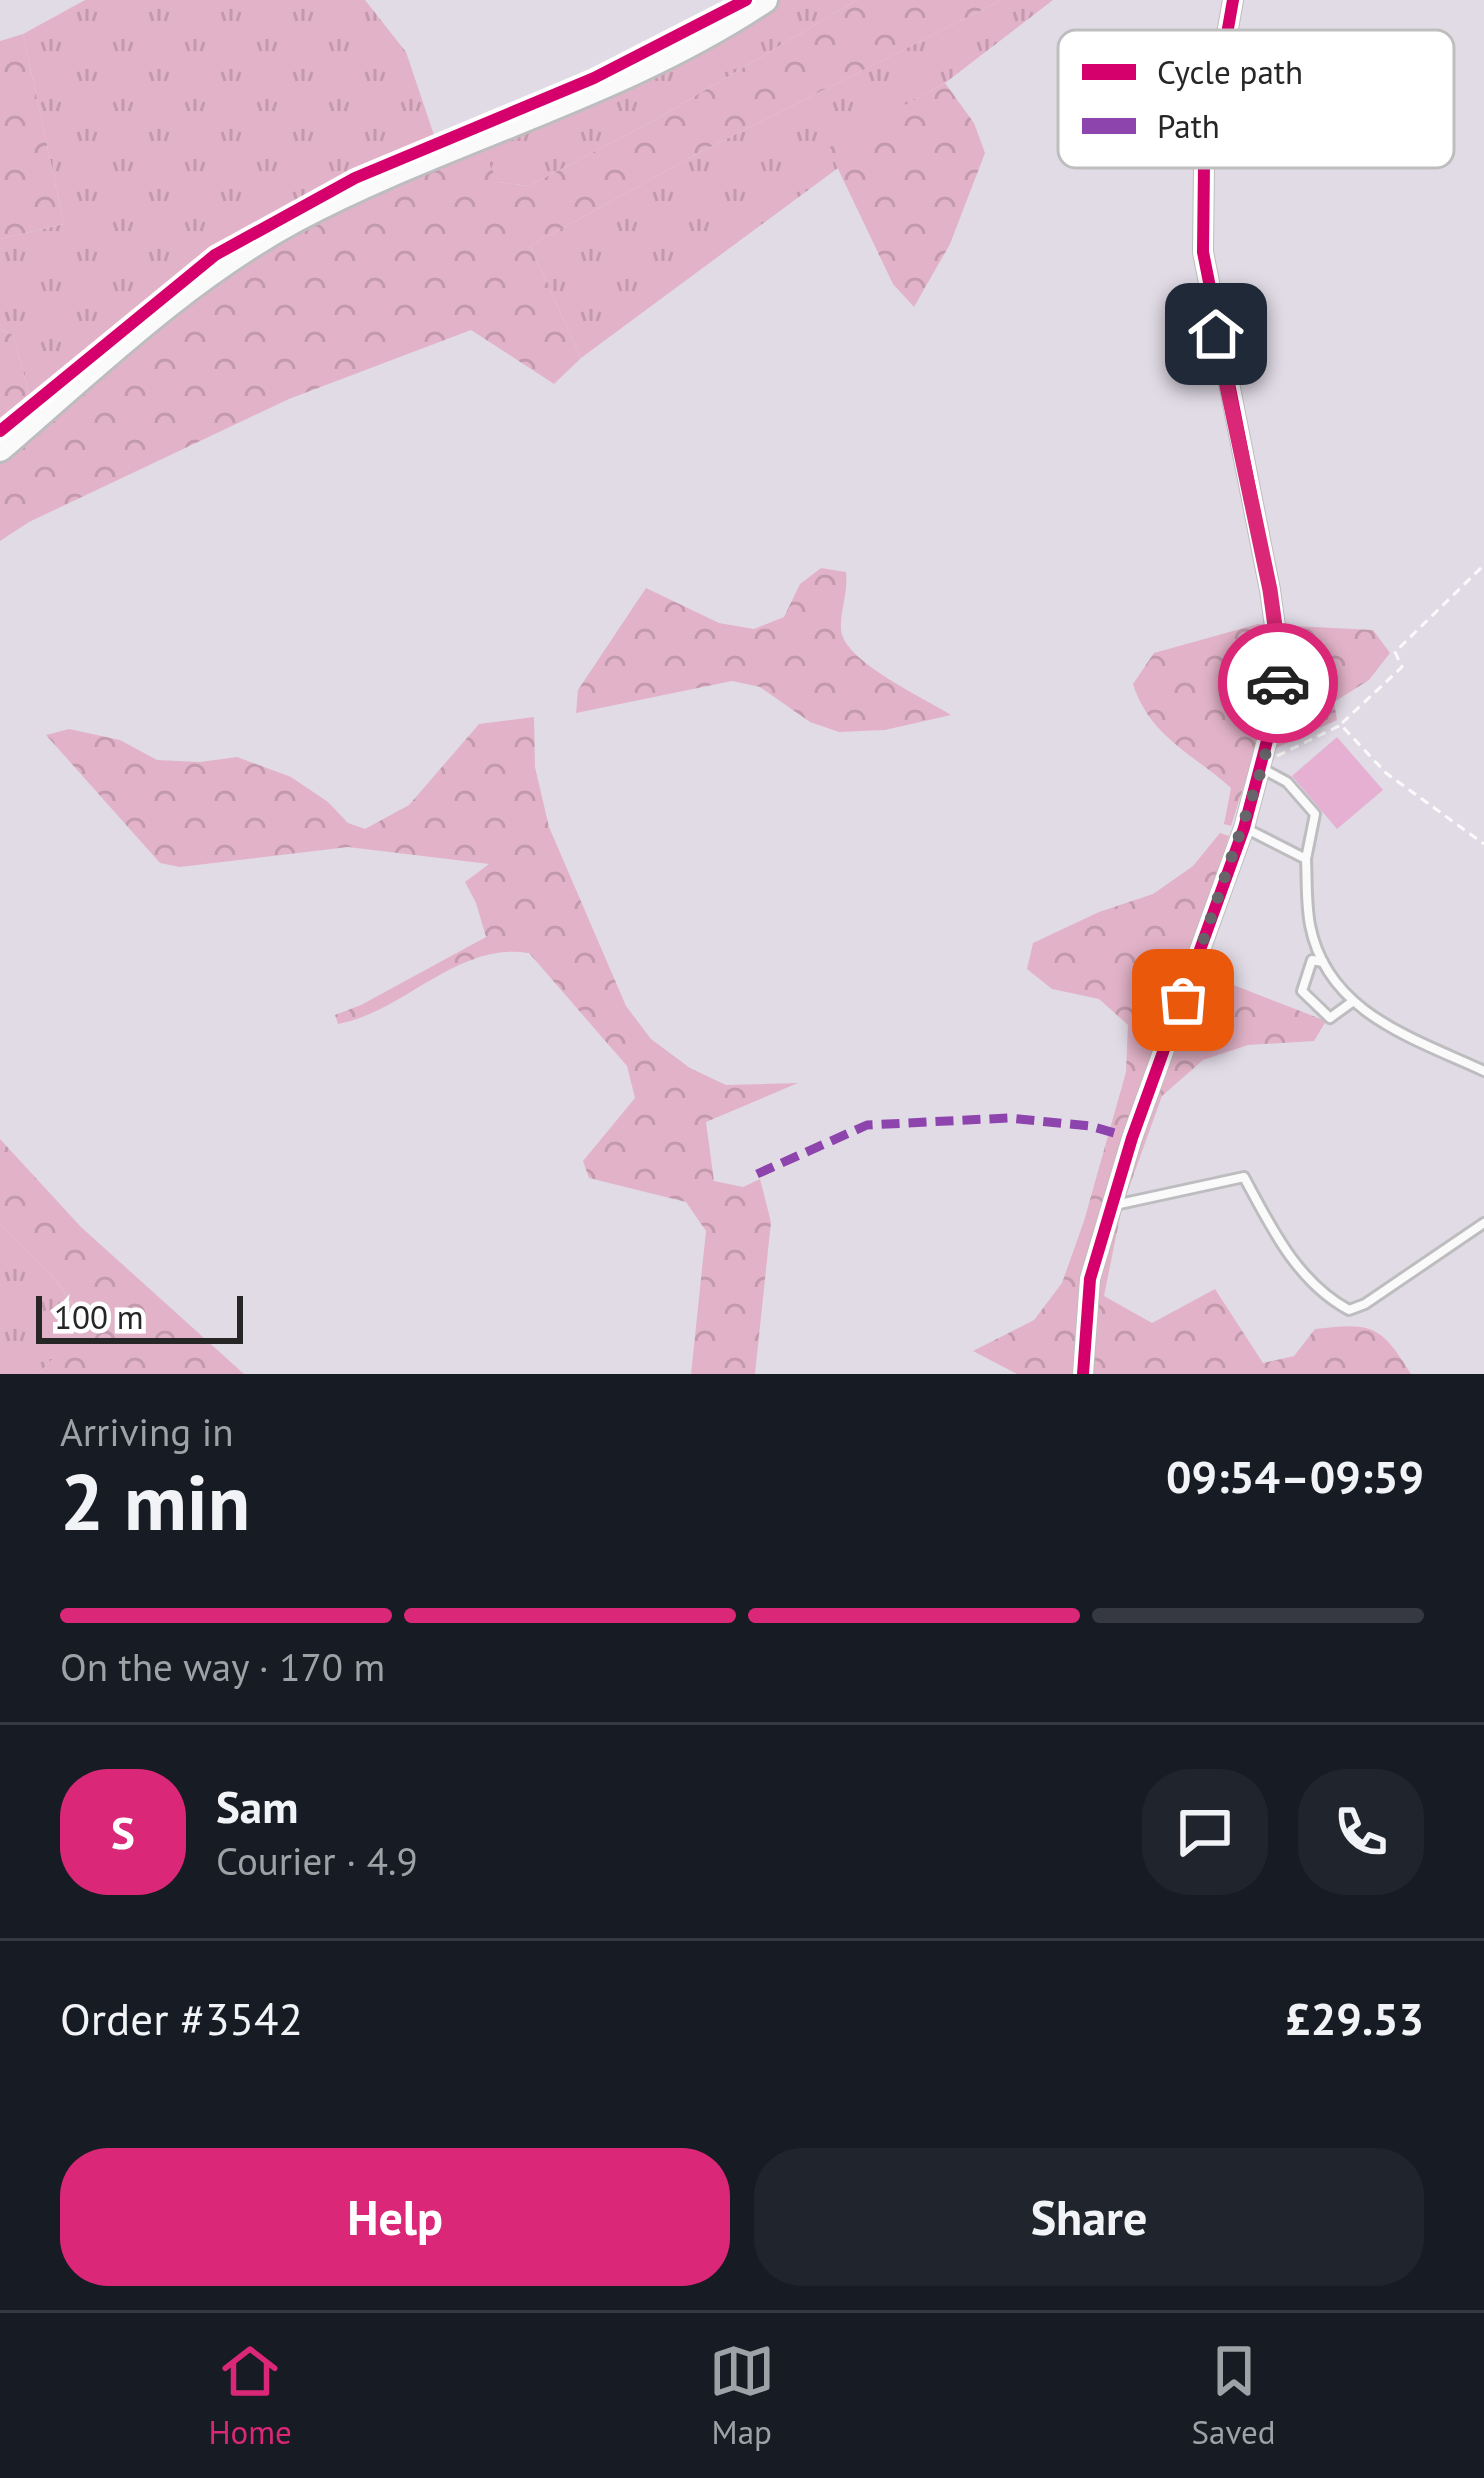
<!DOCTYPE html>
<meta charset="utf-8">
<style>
body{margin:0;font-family:"PT Sans",sans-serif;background:#20242c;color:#f1f3f6;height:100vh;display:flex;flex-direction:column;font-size:45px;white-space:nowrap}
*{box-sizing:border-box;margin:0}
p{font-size:39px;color:#9ea1a6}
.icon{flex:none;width:66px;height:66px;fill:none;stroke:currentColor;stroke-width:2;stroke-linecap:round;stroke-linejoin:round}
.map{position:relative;height:1374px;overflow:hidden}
.panel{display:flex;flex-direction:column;background:#171b24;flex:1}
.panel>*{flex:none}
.scale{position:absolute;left:36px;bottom:30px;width:207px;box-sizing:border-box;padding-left:12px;border:6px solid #262626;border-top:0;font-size:33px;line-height:42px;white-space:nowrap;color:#262626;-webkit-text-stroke:9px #fff;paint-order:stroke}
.pin{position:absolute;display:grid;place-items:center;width:102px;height:102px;color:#fff;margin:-51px;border-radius:24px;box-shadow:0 6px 18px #0006}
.courier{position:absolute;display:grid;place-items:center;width:120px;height:120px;margin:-60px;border:9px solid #db2777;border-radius:50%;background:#fff;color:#222;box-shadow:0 3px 15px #0007}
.summary em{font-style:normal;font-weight:700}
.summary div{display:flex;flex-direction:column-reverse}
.summary{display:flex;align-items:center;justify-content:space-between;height:204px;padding:0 60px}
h1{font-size:78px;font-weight:700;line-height:90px}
.bar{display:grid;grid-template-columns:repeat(4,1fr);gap:18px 12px;align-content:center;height:144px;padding:0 60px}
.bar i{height:15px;border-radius:9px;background:#363941}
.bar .current{background:#db2777}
.bar p{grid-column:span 4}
.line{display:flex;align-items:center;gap:30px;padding:0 60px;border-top:3px solid #363941}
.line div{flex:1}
.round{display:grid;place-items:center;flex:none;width:126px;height:126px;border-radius:48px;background:#20242c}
.button{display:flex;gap:24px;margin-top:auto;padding:24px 60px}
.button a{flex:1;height:138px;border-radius:48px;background:#db2777;color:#fff;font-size:48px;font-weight:700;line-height:138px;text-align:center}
.button a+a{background:#20242c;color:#f1f3f6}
.tab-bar{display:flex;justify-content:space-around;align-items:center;height:168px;border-top:3px solid #363941;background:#171b24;font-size:33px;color:#9ea1a6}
.tab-bar a{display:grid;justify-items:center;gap:6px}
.tab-bar .current{color:#db2777}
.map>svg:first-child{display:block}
.grass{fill:url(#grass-tufts)}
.forest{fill:url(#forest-crowns)}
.pitch{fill:#e6b0d3}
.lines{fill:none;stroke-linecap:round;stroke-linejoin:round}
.lane-casing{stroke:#bdbdbf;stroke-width:14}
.street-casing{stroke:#bdbdbf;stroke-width:22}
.secondary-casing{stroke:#bdbdbf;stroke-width:30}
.path{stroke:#fafafb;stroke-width:3;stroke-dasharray:9 6;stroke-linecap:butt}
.lane{stroke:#fafafb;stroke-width:8}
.street{stroke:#fafafb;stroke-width:16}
.secondary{stroke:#fafafb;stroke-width:24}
.quiet{stroke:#8e44ad;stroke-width:9;stroke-dasharray:18 9;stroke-linecap:butt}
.cycleway-casing{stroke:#fff;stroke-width:20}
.cycleway{stroke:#d6006c;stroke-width:12}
.done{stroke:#676569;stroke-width:12;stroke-dasharray:0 21.6}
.route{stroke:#db2777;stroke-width:15}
.key{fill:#fff;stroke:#bebebe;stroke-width:3}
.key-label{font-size:33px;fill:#262626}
</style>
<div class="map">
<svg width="1484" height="1374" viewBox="0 0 1484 1374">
<defs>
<pattern id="grass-tufts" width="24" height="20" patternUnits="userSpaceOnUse" patternTransform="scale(3)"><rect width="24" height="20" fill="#e2b3c8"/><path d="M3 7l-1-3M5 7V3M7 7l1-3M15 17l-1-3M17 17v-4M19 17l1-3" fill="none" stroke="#c29aac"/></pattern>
<pattern id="forest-crowns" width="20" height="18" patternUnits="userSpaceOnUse" patternTransform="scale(3)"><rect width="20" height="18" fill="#e2b3c8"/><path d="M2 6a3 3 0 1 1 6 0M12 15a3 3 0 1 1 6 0" fill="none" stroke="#c29aac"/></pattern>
</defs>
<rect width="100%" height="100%" fill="#e1dbe6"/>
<g class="grass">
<path d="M85,0H365L406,52L434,135L212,245L30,397L13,335L0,329V239L64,224L23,34Z"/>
<path d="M780,0H857L653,121L529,186L498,182L462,156L742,26Z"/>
<path d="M1002,0H1053L945,83L829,148L838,168L581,358L530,246L704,150Z"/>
<path d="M0,1223L51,1274L87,1324L38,1374H0Z"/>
</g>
<g class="forest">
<path d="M857,0H1002L704,150L530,246L581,358L554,384L471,330L289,399L29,522L0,541V458C124,354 257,241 407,179C434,167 456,155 486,157L498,182L529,186L653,121Z"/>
<path d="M23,34L64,224L0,239V41Z"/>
<path d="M945,83L974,123L985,153L950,244L914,307L893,284L828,148Z"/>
<path d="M0,329L13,335L30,397L0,423Z"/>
<path d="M821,568L846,572C848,595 840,610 841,629C842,661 925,698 951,715L885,730L839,732L810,722L760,687L732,681L576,713L578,690L646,588L719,623L754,629L784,617L800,584Z"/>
<path d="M1258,624L1373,630L1390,653L1369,680L1334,702L1337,720L1276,748L1281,718L1266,717L1231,826L1224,824L1231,788C1192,753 1150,737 1133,684L1154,653Z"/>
<path d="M534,717L535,767L549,827L626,1006L651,1039L690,1068L726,1085L798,1083L706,1122L714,1181L743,1187L760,1179L771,1222L755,1374H691L706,1231L686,1202L589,1178L583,1161L635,1098L627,1066L529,953C458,941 404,1012 338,1024L335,1015L361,1005L486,937L476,903L465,882L489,864L348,847L180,867L160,863L46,735L69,729L120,740L157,760L200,762L237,757L291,777L328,802L348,823L365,829L409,805L479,724Z"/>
<path d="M1220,833L1229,836L1187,967L1326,1021L1314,1041L1248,1045L1203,1060L1162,1096L1122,1207L1104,1296L1152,1323L1215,1289L1263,1363L1294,1356L1315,1329C1372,1322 1381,1325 1411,1374H1017L973,1351L1034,1320L1062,1283L1084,1221L1126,1072L1128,1025L1099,999L1052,989L1027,969L1033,943L1099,912L1153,894L1193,866Z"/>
<path d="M0,1139L81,1227L244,1374H38L87,1323L51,1274L0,1223Z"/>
</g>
<path class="pitch" d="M1337,737L1383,790L1337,829L1292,776Z"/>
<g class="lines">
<defs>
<g id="lane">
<path d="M1263,769L1287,782L1315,814L1306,859"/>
<path d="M1245,828L1306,859C1307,880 1306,904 1310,925C1327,1013 1413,1038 1484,1071"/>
<path d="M1323,962L1312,960L1302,991L1330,1018L1352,1002"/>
<path d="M1115,1205L1244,1177C1271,1227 1297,1282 1349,1310L1365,1304L1484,1223"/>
</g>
<path id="street" d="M1083,1374L1090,1279L1132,1138L1244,828L1277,703L1278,648L1270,590L1203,252L1204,165L1233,0"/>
<path id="secondary" d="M0,449C93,369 186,279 295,220C447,139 620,97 765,0"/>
</defs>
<use href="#lane" class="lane-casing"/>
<use href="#street" class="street-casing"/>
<use href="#secondary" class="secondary-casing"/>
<g class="path">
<path d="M1342,723L1402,667L1395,652L1484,565"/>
<path d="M1277,756L1341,725L1386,773L1484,844"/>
</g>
<use href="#lane" class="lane"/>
<use href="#street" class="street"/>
<use href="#secondary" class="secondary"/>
<path class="quiet" d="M757,1174L867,1125L1008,1118L1090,1126L1132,1138"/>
<defs>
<g id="cycleway">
<path d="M0,431L215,255L355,178L594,78L746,0"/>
<path d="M1083,1374L1090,1279L1132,1138L1244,828L1277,703L1278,648L1270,590L1203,252L1204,165L1233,0"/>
</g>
</defs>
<use href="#cycleway" class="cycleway-casing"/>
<use href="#cycleway" class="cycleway"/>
</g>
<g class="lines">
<path class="done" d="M1183,1000L1264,762L1278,683"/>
<path class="route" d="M1216,334L1270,590L1278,648V683"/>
</g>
<rect x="1058" y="30" width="396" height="138" rx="18" class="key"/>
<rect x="1082" y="64" width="54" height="16" fill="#d6006c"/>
<rect x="1082" y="118" width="54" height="16" fill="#8e44ad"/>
<g class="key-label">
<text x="1157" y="84">Cycle path</text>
<text x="1157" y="138">Path</text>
</g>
</svg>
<div class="scale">100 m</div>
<div class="pin" style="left:1183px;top:1000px;background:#ea580c"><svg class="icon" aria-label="bag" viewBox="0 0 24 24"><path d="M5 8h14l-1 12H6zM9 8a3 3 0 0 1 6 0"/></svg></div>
<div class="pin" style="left:1216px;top:334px;background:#1f2937"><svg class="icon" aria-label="home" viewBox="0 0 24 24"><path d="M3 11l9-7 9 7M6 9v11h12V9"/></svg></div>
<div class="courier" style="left:1278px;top:683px"><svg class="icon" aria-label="car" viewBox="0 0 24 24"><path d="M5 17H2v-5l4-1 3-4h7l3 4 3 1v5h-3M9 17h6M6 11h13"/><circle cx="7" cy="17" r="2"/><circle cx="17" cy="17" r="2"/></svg></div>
</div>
<section class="panel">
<div class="summary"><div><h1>2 min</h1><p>Arriving in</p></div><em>09:54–09:59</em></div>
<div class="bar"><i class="current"></i><i class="current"></i><i class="current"></i><i></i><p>On the way · 170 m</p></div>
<div class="line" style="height:216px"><b class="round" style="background:#db2777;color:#fff">S</b><div><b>Sam</b><p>Courier · 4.9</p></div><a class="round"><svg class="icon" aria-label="chat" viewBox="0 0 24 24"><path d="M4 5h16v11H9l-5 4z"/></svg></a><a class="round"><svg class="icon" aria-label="phone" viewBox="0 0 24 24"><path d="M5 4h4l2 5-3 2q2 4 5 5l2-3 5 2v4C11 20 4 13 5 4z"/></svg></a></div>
<div class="line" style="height:156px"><div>Order #3542</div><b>£29.53</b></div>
<div class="button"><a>Help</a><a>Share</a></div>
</section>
<nav class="tab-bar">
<a class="current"><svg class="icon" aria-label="home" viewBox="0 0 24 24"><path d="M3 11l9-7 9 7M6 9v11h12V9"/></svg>Home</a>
<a><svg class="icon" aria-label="map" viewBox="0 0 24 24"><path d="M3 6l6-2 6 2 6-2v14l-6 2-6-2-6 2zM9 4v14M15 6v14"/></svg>Map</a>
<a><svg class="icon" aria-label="saved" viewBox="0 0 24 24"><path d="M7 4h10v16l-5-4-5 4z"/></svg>Saved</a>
</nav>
